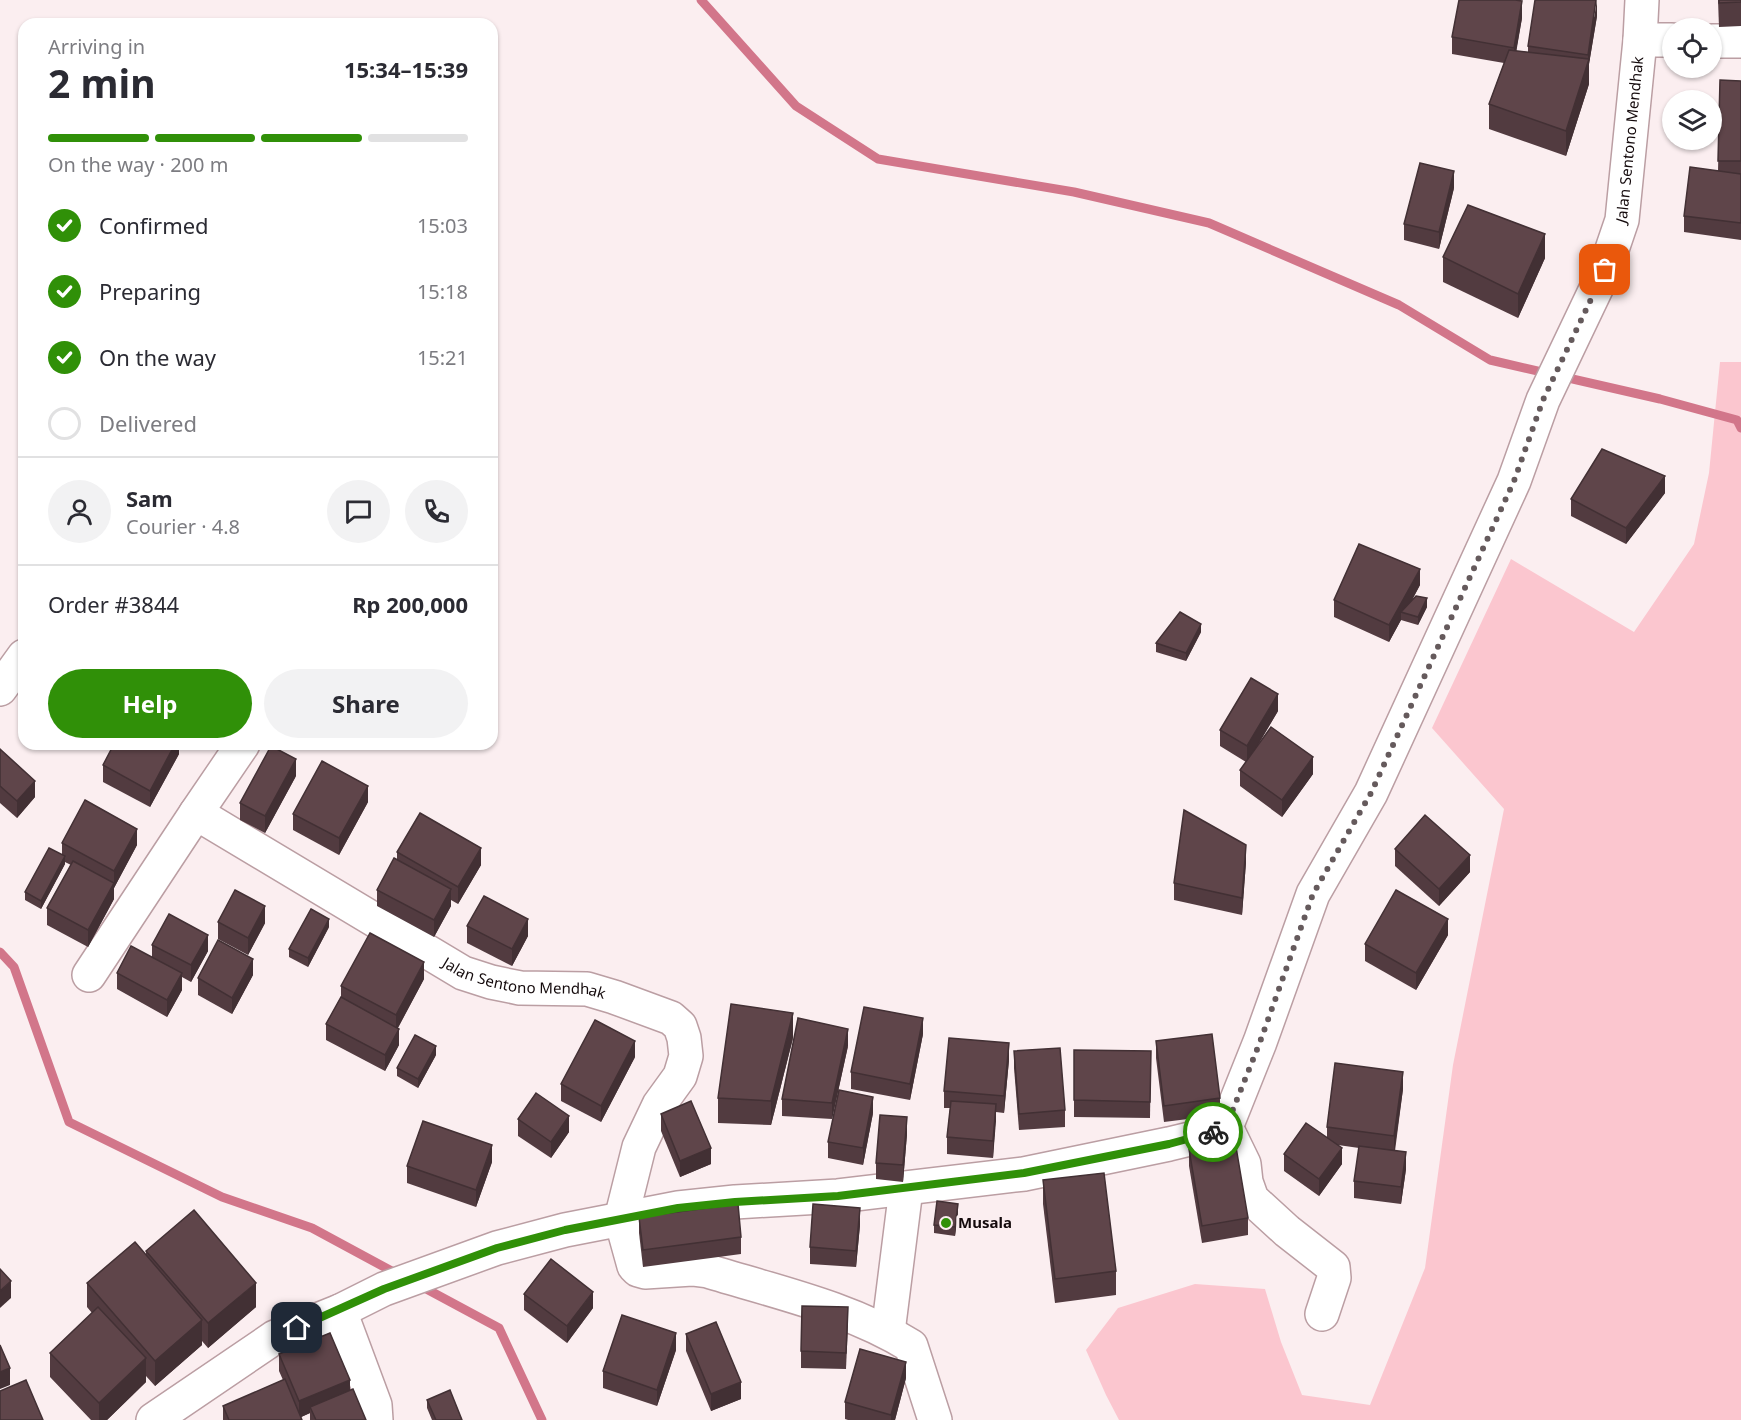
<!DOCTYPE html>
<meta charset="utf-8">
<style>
body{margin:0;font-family:"Noto Sans",sans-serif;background:#f2f2f3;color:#2b2b33;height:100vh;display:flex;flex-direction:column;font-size:22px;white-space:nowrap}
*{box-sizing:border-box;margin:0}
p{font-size:20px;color:#7c7c81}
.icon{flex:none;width:33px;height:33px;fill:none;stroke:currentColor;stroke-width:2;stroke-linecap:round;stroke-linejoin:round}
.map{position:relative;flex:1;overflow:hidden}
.drawer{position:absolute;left:18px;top:18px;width:480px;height:732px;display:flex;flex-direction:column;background:#fff;border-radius:18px;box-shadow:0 2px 4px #0004}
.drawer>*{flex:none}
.controls{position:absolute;left:1662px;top:18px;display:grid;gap:12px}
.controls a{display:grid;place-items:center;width:60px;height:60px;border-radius:50%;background:#fff;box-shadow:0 2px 4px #0004;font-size:30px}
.pin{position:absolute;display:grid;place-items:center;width:51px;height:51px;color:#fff;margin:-26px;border-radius:12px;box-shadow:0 3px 9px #0006}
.courier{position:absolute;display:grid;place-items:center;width:60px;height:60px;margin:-30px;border:4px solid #309008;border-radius:50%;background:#fff;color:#222;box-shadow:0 2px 8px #0007}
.head em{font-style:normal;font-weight:700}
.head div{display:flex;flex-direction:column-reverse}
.head{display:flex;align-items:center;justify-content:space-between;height:102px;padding:0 30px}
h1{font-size:39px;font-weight:700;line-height:45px}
.bar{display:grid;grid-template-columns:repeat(4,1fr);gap:9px 6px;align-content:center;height:72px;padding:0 30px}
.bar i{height:8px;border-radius:4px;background:#e1e1e2}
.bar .active{background:#309008}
.bar p{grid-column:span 4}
.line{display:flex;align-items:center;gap:15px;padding:0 30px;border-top:2px solid #e1e1e2}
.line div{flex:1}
.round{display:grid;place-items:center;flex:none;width:63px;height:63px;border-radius:32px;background:#f2f2f3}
ol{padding:0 30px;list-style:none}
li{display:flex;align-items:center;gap:18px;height:66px}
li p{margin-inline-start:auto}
li .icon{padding:6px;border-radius:50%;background:#309008;color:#fff;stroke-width:4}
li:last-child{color:#7c7c81}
li i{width:33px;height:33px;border:3px solid #e1e1e2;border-radius:50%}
.action{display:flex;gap:12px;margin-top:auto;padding:12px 30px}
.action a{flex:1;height:69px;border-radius:36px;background:#309008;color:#fff;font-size:24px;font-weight:700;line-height:69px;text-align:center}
.action a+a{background:#f2f2f3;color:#2b2b33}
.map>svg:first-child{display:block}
.green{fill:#fbc6cf}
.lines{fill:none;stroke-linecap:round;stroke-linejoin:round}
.stream{stroke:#d2768a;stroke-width:9}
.street-casing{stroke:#bb9ea3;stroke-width:36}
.street{stroke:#fff;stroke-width:33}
.wall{fill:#523b40}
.shaded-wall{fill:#423034}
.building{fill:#5f454a;stroke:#423034;stroke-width:1.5}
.done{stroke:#655a5c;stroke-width:6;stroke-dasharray:0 10.8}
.route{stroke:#309008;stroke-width:8}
.poi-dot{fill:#309008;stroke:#fbeef0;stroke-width:2}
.labels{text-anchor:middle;stroke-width:6;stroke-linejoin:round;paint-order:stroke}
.street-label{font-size:15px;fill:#140a0c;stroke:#fbeef0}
.poi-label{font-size:15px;font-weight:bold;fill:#140a0c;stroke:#fbeef0;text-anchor:start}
</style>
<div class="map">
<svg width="1741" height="1420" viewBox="0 0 1741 1420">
<rect width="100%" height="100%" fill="#fbeef0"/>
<path class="green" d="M1720,362H1741V1420H1119L1106,1395L1086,1350L1118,1308L1195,1284L1265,1289L1281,1342L1302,1395L1370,1405L1425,1268L1453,1065L1504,809L1432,728L1511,559L1634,632L1694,544L1709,473Z"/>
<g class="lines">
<g class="stream">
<path d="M701,0L796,106L878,159L1074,192L1209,223L1399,305L1490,360L1660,399L1737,420L1741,428"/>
<path d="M0,952L14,967L69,1122L222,1197L312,1228L399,1275"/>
<path d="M419,1285L499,1328L542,1420"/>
</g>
<defs>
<g id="street">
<path d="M1640,40H1672"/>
<path d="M1712,41H1741"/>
<path d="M0,689L24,656"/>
<path id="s1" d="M243,744L196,813L463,973L491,982L520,988L587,989L614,997L671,1018L680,1026L684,1038L686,1056L680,1076L659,1105L639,1147L621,1219L634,1266L638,1270L645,1272L692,1269L708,1271C776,1292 850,1308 911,1346L935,1420"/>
<path d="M89,975L196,813"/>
<path d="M1226,1127L1244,1164L1246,1182L1252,1199L1287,1231L1333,1267L1334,1278L1322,1314"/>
<path d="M340,1311L375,1405L376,1420"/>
<path d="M888,1332L906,1189"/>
<path id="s2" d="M153,1420L275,1337L340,1311L384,1289L497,1248L565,1230L678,1208L735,1202L838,1196L1024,1174L1169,1144L1202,1136L1226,1127L1260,1042L1313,894L1371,793L1514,481L1543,400L1605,270L1622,220L1640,40L1642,0"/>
</g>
</defs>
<use href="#street" class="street-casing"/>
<use href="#street" class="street"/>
</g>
<g class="wall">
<path d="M1718,0H1741V26L1719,27Z"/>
<path d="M1597,16L1589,64V84L1566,156L1489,129V104L1504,63L1452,54V37L1522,18L1516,51L1528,52V46Z"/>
<path d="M1720,80L1741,81V240L1684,232V216L1718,171Z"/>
<path d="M1454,188L1439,249L1404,240V224Z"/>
<path d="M1443,257L1545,258L1518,318L1443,282Z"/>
<path d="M1665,493L1626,544L1571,516V499Z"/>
<path d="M1420,585L1412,600L1427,607L1418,625L1401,620L1389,642L1334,617V600Z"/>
<path d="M1201,632L1186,661L1156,652V643Z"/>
<path d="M1278,711L1258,745L1313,774L1282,817L1240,786V770L1246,762L1220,746V730Z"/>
<path d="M179,744V754L150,807L103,782V765Z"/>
<path d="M0,749L35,797L17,818L0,803Z"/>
<path d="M296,776L265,833L240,820V803Z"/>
<path d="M368,802L339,855L293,830V814Z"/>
<path d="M62,843L137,845L114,888V899L88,947L47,925V908L71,865L65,862V864L41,909L25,900V892L62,854Z"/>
<path d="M1395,849L1470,872L1439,906L1395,866Z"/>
<path d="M397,852L481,865L458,904L451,900V906L434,937L377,906V890L397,860Z"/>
<path d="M1246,862L1242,915L1174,900V883Z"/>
<path d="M218,922L265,923L248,955L218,939Z"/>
<path d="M467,926L528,936L512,966L467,943Z"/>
<path d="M329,927L308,967L289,957V949Z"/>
<path d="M1448,935L1416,990L1365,961V944Z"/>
<path d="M152,945L208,951L191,982L182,977V990L167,1017L117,989V973L152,957Z"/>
<path d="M253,975L232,1014L198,995V978Z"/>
<path d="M424,979L398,1028L399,1045L385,1071L326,1040V1024L341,997V986Z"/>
<path d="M923,1034L910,1100L851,1089V1072Z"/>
<path d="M793,1038L771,1125L718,1123V1098Z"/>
<path d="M1156,1041L1220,1098V1115L1164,1122L1156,1058Z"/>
<path d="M848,1046L832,1119L782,1116V1099Z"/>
<path d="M1074,1050L1151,1051L1150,1118L1074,1117Z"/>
<path d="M1014,1051L1065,1110V1127L1019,1130L1014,1068Z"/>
<path d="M436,1055L418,1088L397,1076V1068Z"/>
<path d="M635,1057L601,1122L561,1101V1084Z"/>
<path d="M1009,1060L1004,1113L996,1112L993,1158L947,1154V1137L950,1108H944V1091Z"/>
<path d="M1403,1089L1395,1151L1406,1169L1401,1204L1354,1198V1181L1359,1148L1338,1145L1342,1164L1319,1196L1284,1171V1154L1327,1137V1127Z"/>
<path d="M873,1113L863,1165L828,1158V1142Z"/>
<path d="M661,1114L711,1164L680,1177L661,1131Z"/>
<path d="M518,1119L569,1132L551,1158L518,1136Z"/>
<path d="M907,1134L903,1182L876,1179V1163Z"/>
<path d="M1189,1149L1248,1218V1235L1202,1243L1189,1166Z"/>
<path d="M492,1162L476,1207L407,1183V1166Z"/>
<path d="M1043,1180L1116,1271V1295L1055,1303L1043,1204Z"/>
<path d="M958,1212L955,1236L934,1233V1225Z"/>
<path d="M639,1217L741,1237V1254L643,1267L639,1233Z"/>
<path d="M860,1225L856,1267L810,1264V1247Z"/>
<path d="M146,1251L256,1307L208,1348L202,1341V1345L155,1386L146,1376V1382L107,1420H91L50,1377V1353L92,1313L87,1307V1283L146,1255Z"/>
<path d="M524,1294L593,1308L567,1343L524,1310Z"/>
<path d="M848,1324L846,1369L801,1368V1351Z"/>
<path d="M686,1334L741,1399L711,1411L686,1351Z"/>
<path d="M676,1350L657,1406L603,1388V1371Z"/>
<path d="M279,1354L350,1391L366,1420H310V1413L301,1417L302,1420H223V1406L283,1380L279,1371Z"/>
<path d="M906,1378L895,1420H848L845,1419V1402Z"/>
<path d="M427,1400L462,1420H432L427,1408Z"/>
</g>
<g class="shaded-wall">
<path d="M1597,0V16L1589,64V84L1566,156V131L1588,63V55Z"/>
<path d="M1522,1V18L1514,65V48Z"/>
<path d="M1454,171V188L1439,249V232Z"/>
<path d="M1545,234V258L1518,318V294Z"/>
<path d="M1665,476V493L1626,544V528Z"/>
<path d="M1420,569V585L1405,613L1401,612V620L1389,642V625Z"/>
<path d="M1427,598V607L1418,625V617Z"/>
<path d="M1201,624V632L1186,661V653Z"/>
<path d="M1278,694V711L1247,763V746Z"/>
<path d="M175,744H179V754L150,807V791Z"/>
<path d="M1313,757V774L1282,817V800Z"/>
<path d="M296,759V776L265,833V816Z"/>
<path d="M35,781V797L17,818V801Z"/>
<path d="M368,786V802L339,855V838Z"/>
<path d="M137,829V845L114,888V871Z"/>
<path d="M1246,845V862L1242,915V898Z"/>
<path d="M481,848V865L458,904V887Z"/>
<path d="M1470,855V872L1439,906V889Z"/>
<path d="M65,856V864L41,909V901Z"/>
<path d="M114,883V899L88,947V930Z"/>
<path d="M451,889V906L434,937V920Z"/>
<path d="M265,906V923L248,955V938Z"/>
<path d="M329,919V927L308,967V958Z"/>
<path d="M528,919V936L512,966V949Z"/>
<path d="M1448,919V935L1416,990V973Z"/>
<path d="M208,935V951L191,982V965Z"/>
<path d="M253,959V975L232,1014V998Z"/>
<path d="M424,962V979L396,1031V1015Z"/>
<path d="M182,973V990L167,1017V1000Z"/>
<path d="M793,1013V1038L771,1125V1101Z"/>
<path d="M923,1018V1034L910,1100V1084Z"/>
<path d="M399,1029V1045L385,1071V1055Z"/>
<path d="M848,1029V1046L832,1119V1103Z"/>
<path d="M635,1041V1057L601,1122V1106Z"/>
<path d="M1009,1043V1060L1004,1113V1096Z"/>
<path d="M436,1046V1055L418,1088V1079Z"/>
<path d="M1403,1072V1089L1394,1153V1136Z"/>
<path d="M873,1097V1113L863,1165V1148Z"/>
<path d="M996,1104V1121L993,1158V1141Z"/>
<path d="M569,1116V1132L551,1158V1142Z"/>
<path d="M907,1117V1134L903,1182V1165Z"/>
<path d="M492,1145V1162L476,1207V1190Z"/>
<path d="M711,1148V1164L680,1177V1161Z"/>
<path d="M1342,1148V1164L1319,1196V1179Z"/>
<path d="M1406,1152V1169L1401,1204V1187Z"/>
<path d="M958,1204V1212L955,1236V1227Z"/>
<path d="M860,1208V1225L856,1267V1251Z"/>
<path d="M11,1281V1298L0,1308V1291Z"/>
<path d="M256,1283V1307L208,1348V1323Z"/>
<path d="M593,1292V1308L567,1343V1326Z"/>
<path d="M202,1320V1345L155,1386V1361Z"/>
<path d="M676,1333V1350L657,1406V1390Z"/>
<path d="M146,1358V1382L107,1420H99V1403Z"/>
<path d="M906,1362V1378L895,1420H891V1415Z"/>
<path d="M10,1368V1385L0,1389V1372Z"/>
<path d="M350,1380V1396L310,1407V1413L299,1418V1401Z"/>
<path d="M741,1382V1399L711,1411V1394Z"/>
</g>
<g class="building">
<path d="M1459,0H1515L1522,1L1514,48L1452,37Z"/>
<path d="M1535,0H1596L1588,55L1528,46Z"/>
<path d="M1719,0H1741V2L1719,3Z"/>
<path d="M1509,50L1589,59L1566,131L1489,104Z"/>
<path d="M1720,80L1741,81V161H1718Z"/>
<path d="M1420,163L1454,171L1439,232L1404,224Z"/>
<path d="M1690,167L1741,174V223L1684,216Z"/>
<path d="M1468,205L1545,234L1518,294L1443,257Z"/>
<path d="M1602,449L1665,476L1626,528L1571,499Z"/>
<path d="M1359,544L1420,569L1389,625L1334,600Z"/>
<path d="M1416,596L1427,598L1418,617L1401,612Z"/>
<path d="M1180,612L1201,624L1186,653L1156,643Z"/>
<path d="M1251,678L1278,694L1247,746L1220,730Z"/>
<path d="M1271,727L1313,757L1282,800L1240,770Z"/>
<path d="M114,744H175L150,791L103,765Z"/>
<path d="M271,746L296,759L265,816L240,803Z"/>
<path d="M0,749L35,781L17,801L0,786Z"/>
<path d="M322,761L368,786L339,838L293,814Z"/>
<path d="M85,800L137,829L114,871L62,843Z"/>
<path d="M1184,810L1246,845L1242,898L1174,883Z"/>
<path d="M420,813L481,848L458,887L397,852Z"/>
<path d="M1425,815L1470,855L1439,889L1395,849Z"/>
<path d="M49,848L65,856L41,901L25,892Z"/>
<path d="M394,858L451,889L434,920L377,890Z"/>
<path d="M73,861L114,883L88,930L47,908Z"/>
<path d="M235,890L265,906L248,938L218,922Z"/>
<path d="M1396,890L1448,919L1416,973L1365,944Z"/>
<path d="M484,896L528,919L512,949L467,926Z"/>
<path d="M311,909L329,919L308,958L289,949Z"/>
<path d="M169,914L208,935L191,965L152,945Z"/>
<path d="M370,933L424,962L396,1015L341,986Z"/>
<path d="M218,940L253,959L232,998L198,978Z"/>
<path d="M131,946L182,973L167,1000L117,973Z"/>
<path d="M341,997L399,1029L385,1055L326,1024Z"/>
<path d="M731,1004L793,1013L771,1101L718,1098Z"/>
<path d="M864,1007L923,1018L910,1084L851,1072Z"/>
<path d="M798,1018L848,1029L832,1103L782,1099Z"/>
<path d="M595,1020L635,1041L601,1106L561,1084Z"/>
<path d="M1212,1034L1220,1098L1164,1106L1156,1041Z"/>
<path d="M415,1035L436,1046L418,1079L397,1068Z"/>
<path d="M949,1038L1009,1043L1004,1096L944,1091Z"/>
<path d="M1060,1048L1065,1110L1019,1114L1014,1051Z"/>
<path d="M1074,1050L1151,1051L1150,1102L1074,1100Z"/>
<path d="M1335,1063L1403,1072L1394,1136L1327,1127Z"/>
<path d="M839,1090L873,1097L863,1148L828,1142Z"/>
<path d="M536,1093L569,1116L551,1142L518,1119Z"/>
<path d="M691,1101L711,1148L680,1161L661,1114Z"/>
<path d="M951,1101L996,1104L993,1141L947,1137Z"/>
<path d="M880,1115L907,1117L903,1165L876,1163Z"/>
<path d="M423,1121L492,1145L476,1190L407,1166Z"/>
<path d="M1306,1123L1342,1148L1319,1179L1284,1154Z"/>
<path d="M1235,1141L1248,1218L1202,1226L1189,1149Z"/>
<path d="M1359,1146L1406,1152L1401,1187L1354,1181Z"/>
<path d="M1104,1173L1116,1271L1055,1279L1043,1180Z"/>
<path d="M937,1201L958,1204L955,1227L934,1225Z"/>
<path d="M738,1204L741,1237L643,1250L639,1217Z"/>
<path d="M813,1204L860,1208L856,1251L810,1247Z"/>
<path d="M194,1210L256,1283L208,1323L146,1251Z"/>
<path d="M135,1242L202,1320L155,1361L87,1283Z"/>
<path d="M551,1259L593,1292L567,1326L524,1294Z"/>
<path d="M0,1269L11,1281L0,1291Z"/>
<path d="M802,1306L848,1307L846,1353L801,1351Z"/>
<path d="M98,1307L146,1358L99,1403L50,1353Z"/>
<path d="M622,1315L676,1333L657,1390L603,1371Z"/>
<path d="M716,1322L741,1382L711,1394L686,1334Z"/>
<path d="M330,1333L350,1380L299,1401L279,1354Z"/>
<path d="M0,1345L10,1368L0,1372Z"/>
<path d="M860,1349L906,1362L891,1415L845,1402Z"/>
<path d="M285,1379L302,1420H229L223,1406Z"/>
<path d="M26,1380L43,1420H0V1391Z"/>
<path d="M353,1389L366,1420H316L310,1407Z"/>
<path d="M450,1390L462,1420H436L427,1400Z"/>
</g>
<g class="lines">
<path class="done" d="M1213,1132L1226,1127L1260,1042L1313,894L1371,793L1514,481L1543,400L1605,270"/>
<path class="route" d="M297,1328L384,1289L497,1248L565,1230L678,1208L735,1202L838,1196L1024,1173L1169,1144L1213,1132"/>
</g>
<circle class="poi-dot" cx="946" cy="1223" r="6"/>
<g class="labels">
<g class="street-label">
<text dy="5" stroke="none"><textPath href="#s2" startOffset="2200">Jalan Sentono Mendhak</textPath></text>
<text dy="5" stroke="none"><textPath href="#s1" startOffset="456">Jalan Sentono Mendhak</textPath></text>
</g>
<g class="poi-label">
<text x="958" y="1228">Musala</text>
</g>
</g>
</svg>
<div class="controls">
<a><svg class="icon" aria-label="locate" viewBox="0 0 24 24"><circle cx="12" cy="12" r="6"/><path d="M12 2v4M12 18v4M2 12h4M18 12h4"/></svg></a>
<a><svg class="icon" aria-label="layers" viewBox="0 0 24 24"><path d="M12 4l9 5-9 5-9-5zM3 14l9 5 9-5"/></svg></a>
</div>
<div class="pin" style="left:1605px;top:270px;background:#ea580c"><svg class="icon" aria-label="bag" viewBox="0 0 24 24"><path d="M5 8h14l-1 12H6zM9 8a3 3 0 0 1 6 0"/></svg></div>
<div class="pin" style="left:297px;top:1328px;background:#1f2937"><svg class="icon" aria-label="home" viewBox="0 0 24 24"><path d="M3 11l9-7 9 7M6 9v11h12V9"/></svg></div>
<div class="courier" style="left:1213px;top:1132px"><svg class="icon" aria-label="bike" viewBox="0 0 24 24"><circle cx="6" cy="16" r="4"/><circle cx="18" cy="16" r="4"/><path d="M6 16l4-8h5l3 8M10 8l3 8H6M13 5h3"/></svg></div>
<section class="drawer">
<div class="head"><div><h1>2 min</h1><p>Arriving in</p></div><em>15:34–15:39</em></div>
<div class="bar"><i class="active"></i><i class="active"></i><i class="active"></i><i></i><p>On the way · 200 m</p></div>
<ol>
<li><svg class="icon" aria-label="check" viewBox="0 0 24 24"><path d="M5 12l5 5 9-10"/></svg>Confirmed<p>15:03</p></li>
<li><svg class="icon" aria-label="check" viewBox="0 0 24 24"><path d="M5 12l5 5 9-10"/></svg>Preparing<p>15:18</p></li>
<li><svg class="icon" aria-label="check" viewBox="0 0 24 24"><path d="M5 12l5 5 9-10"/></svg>On the way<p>15:21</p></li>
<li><i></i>Delivered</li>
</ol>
<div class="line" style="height:108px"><a class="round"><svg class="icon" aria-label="person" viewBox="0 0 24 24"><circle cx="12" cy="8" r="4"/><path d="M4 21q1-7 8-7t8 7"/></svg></a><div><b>Sam</b><p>Courier · 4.8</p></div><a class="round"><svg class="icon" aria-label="chat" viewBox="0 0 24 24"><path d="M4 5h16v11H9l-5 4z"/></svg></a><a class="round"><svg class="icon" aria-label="phone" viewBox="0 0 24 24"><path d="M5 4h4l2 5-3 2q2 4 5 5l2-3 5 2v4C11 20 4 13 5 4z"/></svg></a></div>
<div class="line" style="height:78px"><div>Order #3844</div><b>Rp 200,000</b></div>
<div class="action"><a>Help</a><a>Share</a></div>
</section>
</div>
